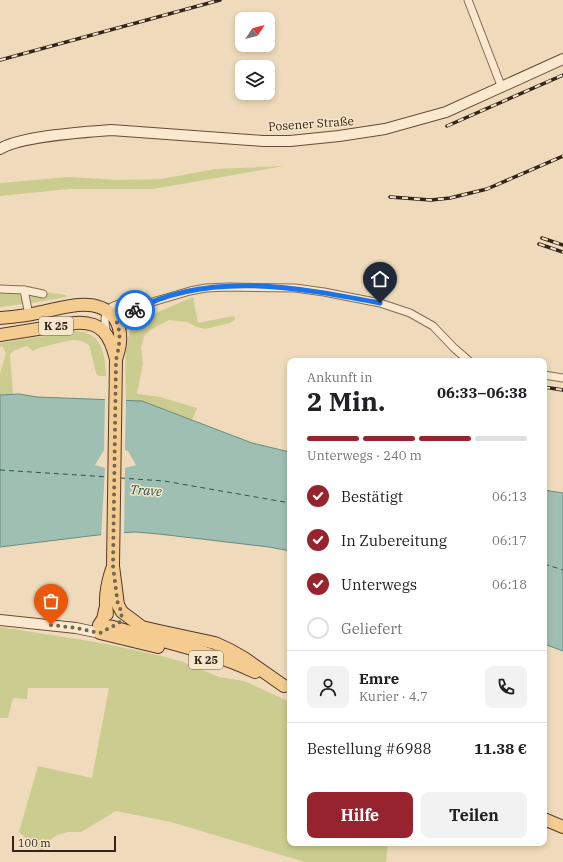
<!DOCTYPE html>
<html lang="de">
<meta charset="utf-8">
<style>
body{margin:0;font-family:"IBM Plex Serif",serif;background:#f2f2f2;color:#202124;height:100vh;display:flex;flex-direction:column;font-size:15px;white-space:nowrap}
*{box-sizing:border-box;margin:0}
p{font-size:13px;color:#757577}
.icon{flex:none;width:22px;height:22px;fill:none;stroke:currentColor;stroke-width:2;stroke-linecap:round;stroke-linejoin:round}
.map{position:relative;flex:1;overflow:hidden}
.side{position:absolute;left:287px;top:358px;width:260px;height:488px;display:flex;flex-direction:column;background:#fff;border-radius:8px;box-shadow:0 2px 6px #0003}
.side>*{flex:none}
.needle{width:26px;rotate:54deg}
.tools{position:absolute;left:235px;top:12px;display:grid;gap:8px}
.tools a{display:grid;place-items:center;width:40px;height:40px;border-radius:8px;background:#fff;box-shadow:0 2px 6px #0003;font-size:20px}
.scale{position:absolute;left:12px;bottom:10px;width:104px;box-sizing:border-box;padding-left:4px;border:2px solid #34241a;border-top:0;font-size:11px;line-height:14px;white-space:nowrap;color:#34241a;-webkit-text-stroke:3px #f6e6ca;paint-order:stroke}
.pin{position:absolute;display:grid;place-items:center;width:34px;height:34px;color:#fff;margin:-41px -17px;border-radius:50% 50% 50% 0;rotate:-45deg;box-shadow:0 0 4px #0007}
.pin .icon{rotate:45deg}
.courier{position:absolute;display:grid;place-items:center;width:40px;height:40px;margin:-20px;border:3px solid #1a73e8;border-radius:50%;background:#fff;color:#222;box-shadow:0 1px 5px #0007}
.head em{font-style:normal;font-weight:700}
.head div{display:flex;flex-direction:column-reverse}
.head{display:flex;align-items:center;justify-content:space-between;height:68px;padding:0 20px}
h1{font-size:26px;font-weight:700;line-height:30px}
.bar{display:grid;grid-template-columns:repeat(4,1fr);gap:6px 4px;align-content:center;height:48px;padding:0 20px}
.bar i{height:5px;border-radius:3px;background:#e0e0e0}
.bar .active{background:#96232e}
.bar p{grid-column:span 4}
.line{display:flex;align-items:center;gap:10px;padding:0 20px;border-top:1px solid #e0e0e0}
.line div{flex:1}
.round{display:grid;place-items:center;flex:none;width:42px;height:42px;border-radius:8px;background:#f2f2f2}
ol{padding:0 20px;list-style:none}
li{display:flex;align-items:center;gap:12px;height:44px}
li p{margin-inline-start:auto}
li .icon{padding:4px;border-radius:50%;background:#96232e;color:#fff;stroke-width:4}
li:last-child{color:#757577}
li i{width:22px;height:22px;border:2px solid #e0e0e0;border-radius:50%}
.action{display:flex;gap:8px;margin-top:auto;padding:8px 20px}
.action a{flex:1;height:46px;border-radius:8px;background:#96232e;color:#fff;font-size:16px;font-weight:700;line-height:46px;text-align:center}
.action a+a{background:#f2f2f2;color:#202124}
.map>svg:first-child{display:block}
.green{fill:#cbcc8f}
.water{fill:#9fbfb3;stroke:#678c80}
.pier{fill:#efdbbb}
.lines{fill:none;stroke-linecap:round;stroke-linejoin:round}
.ferry{stroke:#29554e;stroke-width:1;stroke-dasharray:5 4;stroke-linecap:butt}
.street-casing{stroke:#866a55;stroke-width:9}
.secondary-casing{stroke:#674c38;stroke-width:12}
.primary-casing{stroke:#53392a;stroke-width:14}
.street{stroke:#fae9ce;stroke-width:7}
.secondary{stroke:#fae9ce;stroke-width:10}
.primary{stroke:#f5cc90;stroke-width:12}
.rail-casing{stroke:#34241a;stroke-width:3.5}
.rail{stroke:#f6e6ca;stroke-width:2;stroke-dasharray:6;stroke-linecap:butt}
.done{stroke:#756452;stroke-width:4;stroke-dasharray:0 7.2}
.route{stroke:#1a73e8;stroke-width:5}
.labels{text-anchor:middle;stroke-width:3;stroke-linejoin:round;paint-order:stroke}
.shield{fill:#f6e6ca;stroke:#6e5e4f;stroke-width:1}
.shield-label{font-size:11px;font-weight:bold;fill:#34241a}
.street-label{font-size:12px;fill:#34241a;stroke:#f6e6ca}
.water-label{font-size:13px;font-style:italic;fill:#29554e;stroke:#f6e6ca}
</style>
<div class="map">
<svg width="563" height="862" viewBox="0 0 563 862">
<rect width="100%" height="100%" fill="#efdbbb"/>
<g class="green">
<path d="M284,166L153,189H69L0,196V183L69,177L117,180L161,179L216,169Z"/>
<path d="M0,292H17L22,297L23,304L0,307Z"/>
<path d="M46,292L66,295V297L31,303L30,295L45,297Z"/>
<path d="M193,297L198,323L234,316L235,319L230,323L205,329L197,327L187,322L169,320L150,330L144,336L141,347L143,363L137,394L160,397L197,408L192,420L142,401H126C126,382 123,345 131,329C133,325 136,323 140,320Z"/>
<path d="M75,331C102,332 105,353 106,376H98L96,373L89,345C76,336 68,341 54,344C47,346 39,347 33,351L27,346L15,350L10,354L13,394L0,395V374L6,353L2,346L0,347V343Z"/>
<path d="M0,627L102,643L162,656L183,662L219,677L244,681L290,702V843H388L386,862H305L171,822L116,811L81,832H68L57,835L49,841L42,851L19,832L38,766L92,778L109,688H28L27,699L13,698L8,718H0Z"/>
</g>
<g class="water">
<path d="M19,394L37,397L142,401L252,443L290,452V551L269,547L159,534L136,532L114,533L0,547V395Z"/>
<path d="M544,490L563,493V651L544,644Z"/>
</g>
<path class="pier" d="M105,398L126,399L125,450L128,451L136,465L125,468L124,535L101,537L105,468L95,465L104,450Z"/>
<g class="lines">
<g class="ferry">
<path d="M0,470L109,477"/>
<path d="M120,478L164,481L290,503"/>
<path d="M544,564L563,570"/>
</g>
<defs>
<g id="street">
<path d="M468,0L502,88"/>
<path d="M0,289L24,290L43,294"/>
<path d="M24,290L29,315"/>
<path d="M116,321L149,303L190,291L206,288L228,287L295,288L324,292L380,303L410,313L433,326L454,348L469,361"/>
<path d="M107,334C106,330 105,326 105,321C104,299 133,303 147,303"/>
<path d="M544,375L563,378"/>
</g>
<g id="secondary">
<path d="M0,149C20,136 85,132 111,130L263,141H290L339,136L385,129L446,112L563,59"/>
<path d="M0,620L76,628L100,633"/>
</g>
<g id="primary">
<path d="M0,318C12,317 25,316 37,313C60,309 94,295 113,316C119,324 121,333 120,342C120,348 117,355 116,360L113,566L118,605L122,612L142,627L159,631L215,643L230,650L244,658L284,686"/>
<path d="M0,335L75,323C102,321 110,335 116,359"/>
<path d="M106,606L103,619L99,625L113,627C160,641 210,651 255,672"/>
<path d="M107,614C104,598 107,584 112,569"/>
<path d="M100,633L158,647"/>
<path d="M544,819L563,827"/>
</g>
</defs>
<use href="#street" class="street-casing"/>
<use href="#secondary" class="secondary-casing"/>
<use href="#primary" class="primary-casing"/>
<use href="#street" class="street"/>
<use href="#secondary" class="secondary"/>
<use href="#primary" class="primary"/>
<defs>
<g id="rail">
<path d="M0,60L220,0"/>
<path d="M447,126L563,75"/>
<path d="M390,197L431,200L450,198L487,189L563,156"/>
<path d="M542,238L563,245"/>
<path d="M539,244L563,252"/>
<path d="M544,387L563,390"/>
</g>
</defs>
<use href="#rail" class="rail-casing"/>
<use href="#rail" class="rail"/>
</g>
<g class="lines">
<path class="done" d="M51,625L76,628L100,633L119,623L121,620L122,612L118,605L117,598L113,566L116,360C119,347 122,334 116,320L135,310"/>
<path class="route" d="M135,310C209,270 301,288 380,303"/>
</g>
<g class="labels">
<g class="shield">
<rect x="39" y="317" width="34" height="18" rx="3"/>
<rect x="189" y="651" width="34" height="18" rx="3"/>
</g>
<g class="shield-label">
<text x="56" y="330">K 25</text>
<text x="206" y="664">K 25</text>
</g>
<g class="street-label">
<text transform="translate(311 124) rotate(-4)" y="4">Posener Straße</text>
</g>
<g class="water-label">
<text transform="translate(146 490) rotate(4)" y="5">Trave</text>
</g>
</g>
</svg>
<div class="tools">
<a><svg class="needle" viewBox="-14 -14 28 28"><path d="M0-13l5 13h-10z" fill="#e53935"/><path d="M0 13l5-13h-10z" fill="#757577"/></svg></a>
<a><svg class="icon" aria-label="layers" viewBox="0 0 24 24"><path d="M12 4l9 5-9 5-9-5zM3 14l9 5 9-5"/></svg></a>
</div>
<div class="scale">100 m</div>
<div class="pin" style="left:51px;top:625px;background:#ea580c"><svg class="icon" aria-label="bag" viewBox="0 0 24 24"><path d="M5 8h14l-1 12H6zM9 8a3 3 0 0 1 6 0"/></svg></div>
<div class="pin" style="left:380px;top:303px;background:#1f2937"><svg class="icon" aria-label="home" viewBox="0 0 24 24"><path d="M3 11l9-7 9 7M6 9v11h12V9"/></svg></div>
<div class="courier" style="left:135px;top:310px"><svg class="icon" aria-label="bike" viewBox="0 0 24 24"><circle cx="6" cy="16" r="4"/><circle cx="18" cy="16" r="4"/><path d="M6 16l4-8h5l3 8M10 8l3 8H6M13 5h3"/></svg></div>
<section class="side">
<div class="head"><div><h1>2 Min.</h1><p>Ankunft in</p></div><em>06:33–06:38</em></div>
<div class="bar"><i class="active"></i><i class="active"></i><i class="active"></i><i></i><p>Unterwegs · 240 m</p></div>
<ol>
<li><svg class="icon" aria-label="check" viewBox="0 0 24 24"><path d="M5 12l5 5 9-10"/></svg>Bestätigt<p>06:13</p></li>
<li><svg class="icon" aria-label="check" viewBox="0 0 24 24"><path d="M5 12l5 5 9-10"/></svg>In Zubereitung<p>06:17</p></li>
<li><svg class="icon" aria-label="check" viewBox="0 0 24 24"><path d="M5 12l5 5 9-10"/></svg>Unterwegs<p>06:18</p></li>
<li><i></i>Geliefert</li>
</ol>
<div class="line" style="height:72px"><a class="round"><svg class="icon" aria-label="person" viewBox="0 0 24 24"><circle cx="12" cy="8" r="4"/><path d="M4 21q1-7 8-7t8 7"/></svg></a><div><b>Emre</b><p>Kurier · 4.7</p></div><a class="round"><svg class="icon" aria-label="phone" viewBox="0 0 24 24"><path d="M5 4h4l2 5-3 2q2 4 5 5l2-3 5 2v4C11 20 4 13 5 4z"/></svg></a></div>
<div class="line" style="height:52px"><div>Bestellung #6988</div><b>11.38 €</b></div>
<div class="action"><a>Hilfe</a><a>Teilen</a></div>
</section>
</div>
